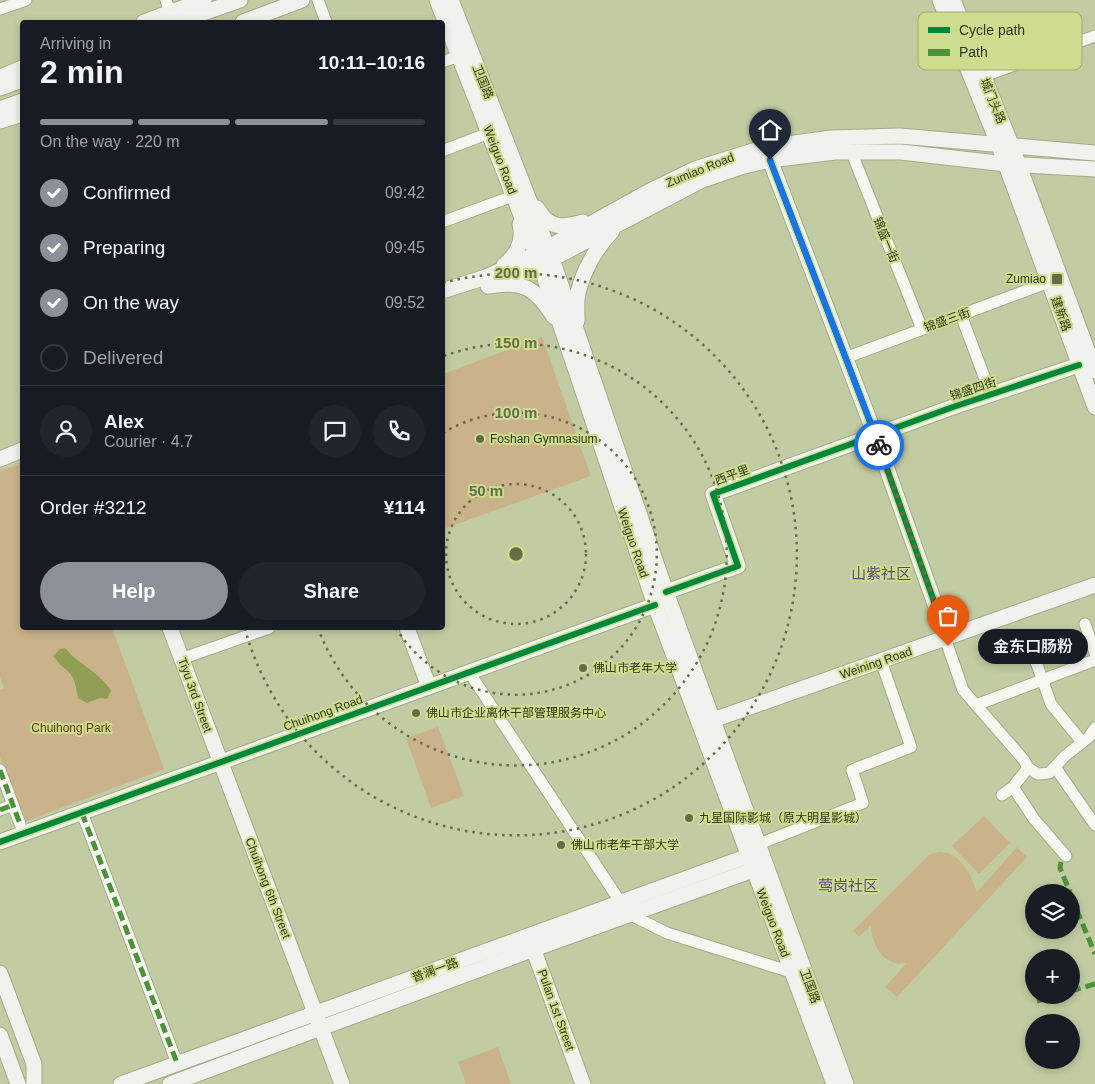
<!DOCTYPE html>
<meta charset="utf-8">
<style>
body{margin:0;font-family:Arial,"Noto Sans SC",sans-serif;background:#20242c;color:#f1f3f6;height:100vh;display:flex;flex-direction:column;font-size:19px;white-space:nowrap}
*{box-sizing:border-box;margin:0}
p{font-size:16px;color:#9ea1a6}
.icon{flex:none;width:28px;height:28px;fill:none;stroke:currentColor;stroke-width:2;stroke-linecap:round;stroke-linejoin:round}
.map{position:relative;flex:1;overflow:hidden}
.details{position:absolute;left:20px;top:20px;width:425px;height:610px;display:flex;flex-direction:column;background:#171b24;border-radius:5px;box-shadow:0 2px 8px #0003}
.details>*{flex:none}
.tools{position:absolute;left:1025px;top:884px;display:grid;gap:10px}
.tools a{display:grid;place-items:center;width:55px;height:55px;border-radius:50%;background:#171b24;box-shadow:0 2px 8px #0003;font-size:25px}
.pin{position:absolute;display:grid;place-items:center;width:42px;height:42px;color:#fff;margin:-51px -21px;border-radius:50% 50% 50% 0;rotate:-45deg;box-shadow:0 0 5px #0007}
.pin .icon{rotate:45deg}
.courier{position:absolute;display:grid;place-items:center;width:50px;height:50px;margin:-25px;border:4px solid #1a73e8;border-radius:50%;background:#fff;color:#222;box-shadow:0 1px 6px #0007}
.bubble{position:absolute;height:35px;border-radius:18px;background:#171b24;box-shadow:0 2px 8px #0003;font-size:16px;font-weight:600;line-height:35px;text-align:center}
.overview em{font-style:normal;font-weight:600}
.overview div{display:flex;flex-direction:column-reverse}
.overview{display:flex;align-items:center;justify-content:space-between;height:85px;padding:0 20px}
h1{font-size:32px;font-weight:600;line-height:38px}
.bar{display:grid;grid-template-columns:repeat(4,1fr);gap:8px 5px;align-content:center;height:60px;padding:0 20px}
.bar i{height:6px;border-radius:4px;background:#363941}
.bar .selected{background:#8c9099}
.bar p{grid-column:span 4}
.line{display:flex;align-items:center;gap:12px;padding:0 20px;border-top:1px solid #363941}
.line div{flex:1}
.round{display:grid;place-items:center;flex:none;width:52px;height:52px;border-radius:26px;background:#20242c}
ol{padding:0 20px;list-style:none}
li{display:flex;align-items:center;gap:15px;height:55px}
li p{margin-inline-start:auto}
li .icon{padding:5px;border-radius:50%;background:#8c9099;color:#fff;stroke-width:4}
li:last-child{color:#9ea1a6}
li i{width:28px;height:28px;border:2px solid #363941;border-radius:50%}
.primary-button{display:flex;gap:10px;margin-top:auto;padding:10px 20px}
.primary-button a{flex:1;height:58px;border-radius:30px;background:#8c9099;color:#fff;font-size:20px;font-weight:600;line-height:58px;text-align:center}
.primary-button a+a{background:#20242c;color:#f1f3f6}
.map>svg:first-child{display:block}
.green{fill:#cab28a}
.water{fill:#919f54}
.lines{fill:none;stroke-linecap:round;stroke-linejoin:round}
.street-casing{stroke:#a3ab89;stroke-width:13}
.secondary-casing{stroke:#a3ab89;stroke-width:17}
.street{stroke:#f6f7f1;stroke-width:11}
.secondary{stroke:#eff2ed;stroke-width:15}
.quiet{stroke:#4c9239;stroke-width:5;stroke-dasharray:10 5;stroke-linecap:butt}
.cycleway-casing{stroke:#ccdd90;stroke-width:9}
.cycleway{stroke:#00873e;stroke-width:6}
.done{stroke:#646c48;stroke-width:5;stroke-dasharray:0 9}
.route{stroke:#1a73e8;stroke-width:6}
.ring{fill:none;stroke:#646c48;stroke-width:2.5;stroke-dasharray:2.5 5}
.poi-dot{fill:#646c48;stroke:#ccdd90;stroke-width:2}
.labels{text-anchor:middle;stroke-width:4;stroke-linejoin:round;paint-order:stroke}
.street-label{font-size:12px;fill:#313818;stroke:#ccdd90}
.poi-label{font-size:12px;fill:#313818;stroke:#ccdd90;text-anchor:start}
.park-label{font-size:12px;fill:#653606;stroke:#ccdd90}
.quarter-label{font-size:15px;fill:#5e4886;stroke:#ccdd90}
.key{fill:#ccdd90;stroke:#9eac6c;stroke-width:1}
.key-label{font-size:14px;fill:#313818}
.centre{fill:#646c48;stroke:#ccdd90;stroke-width:2.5}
.ring-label{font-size:15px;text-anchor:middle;font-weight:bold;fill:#646c48;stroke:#ccdd90;stroke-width:4;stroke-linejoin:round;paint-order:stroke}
</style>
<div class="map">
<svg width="1095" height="1084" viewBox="0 0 1095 1084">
<rect width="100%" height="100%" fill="#c2cca2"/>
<g class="green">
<path d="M542,337L591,476L443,529V374Z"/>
<path d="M22,463V628H112L164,769L24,822L0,757V690L4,688L0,677V471Z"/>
<path d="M438,727L464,796L431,808L406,738Z"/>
<path d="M984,816L1010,843L979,874L952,846Z"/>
<path d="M1017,847L1027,857L897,997L885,987L907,963C904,963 899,964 895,963C879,958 871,941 871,925L859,937L853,931L929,855C932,854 937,852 941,852C962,853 971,876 977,892Z"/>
<path d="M498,1047L511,1084H466L458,1062Z"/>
</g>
<path class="water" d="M65,648C79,665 100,672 111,691L107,699L100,698L87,703L78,698C73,666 69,677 53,656L60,649Z"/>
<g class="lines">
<defs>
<g id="street">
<path d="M166,0L170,13"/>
<path d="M318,0L326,22"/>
<path d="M0,9L26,0"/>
<path d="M442,62L459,56"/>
<path d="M984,76L1095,36"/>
<path d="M442,151L489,133"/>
<path d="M851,151L922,329"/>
<path d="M442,222L513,196"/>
<path d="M961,315L991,395"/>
<path d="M845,358L1049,282"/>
<path d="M1085,624L1095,653"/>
<path d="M945,638L963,690L1024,760L1028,768L1013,787L1002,795"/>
<path d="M1029,642L1051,704L1082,742"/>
<path d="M181,659L269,628"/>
<path d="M469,672L621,903"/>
<path d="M976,705L1095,660"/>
<path d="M1055,767L1095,825"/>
<path d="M1028,768L1038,774L1049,773L1065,756L1089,737L1095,728"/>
<path d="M0,770L20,824"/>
<path d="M1013,787L1034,819L1066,856"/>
<path d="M0,810L13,805"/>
<path d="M82,813L177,1063"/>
<path d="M759,844L863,803L852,770L911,747L881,661"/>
<path d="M629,914L667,933L791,972"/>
</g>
<g id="secondary">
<path d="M437,0L540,264L655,605L834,1084"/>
<path d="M451,0L552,259L666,592L846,1084"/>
<path d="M940,0L999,146L1095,407"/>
<path d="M953,0L1012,147L1095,371"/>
<path d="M144,22L204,0"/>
<path d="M178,22L240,0"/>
<path d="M243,22L302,0"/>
<path d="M0,77L22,68"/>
<path d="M0,88L22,80"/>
<path d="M0,109L22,101"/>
<path d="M0,121L22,114"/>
<path d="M770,160L875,435L947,638"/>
<path d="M537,208C549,229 562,228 583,222"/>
<path d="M504,265C517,255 524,241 520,224"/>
<path d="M507,278L552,259L700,181L744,166L770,160L835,152H901L1006,164L1095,169"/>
<path d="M488,286C522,280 535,287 554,317"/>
<path d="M442,291L486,277L536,254L648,192L695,169L766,147L831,138L900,136L1095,153"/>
<path d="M577,321C577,312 576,302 578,293C583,271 596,248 612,231"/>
<path d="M0,459L22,450"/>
<path d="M666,592L738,566L713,494L953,407L1079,365"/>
<path d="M170,628L342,1084"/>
<path d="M407,628L429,687"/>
<path d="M713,720L1095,585"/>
<path d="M0,842L655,605"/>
<path d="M530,940L583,1084"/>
<path d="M0,973L34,1064V1084"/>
<path d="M0,1035L18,1084"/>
<path d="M121,1084L748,856"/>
<path d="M170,1084L534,949L753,870L759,864"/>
</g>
</defs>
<use href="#street" class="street-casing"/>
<use href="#secondary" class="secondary-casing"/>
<use href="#street" class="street"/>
<use href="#secondary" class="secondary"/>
<g class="quiet">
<path d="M0,770L20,824"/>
<path d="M0,810L13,805"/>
<path d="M82,813L177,1063"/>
<path d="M1061,862L1060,868L1070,892"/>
<path d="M1071,896L1095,954"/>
<path d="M1071,991L1095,984"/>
<path d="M1037,1001L1057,995"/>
</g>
<defs>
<g id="cycleway">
<path d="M770,160L875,435L947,638"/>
<path d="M666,592L738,566L713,494L953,407L1079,365"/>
<path d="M0,842L655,605"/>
</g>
</defs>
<use href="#cycleway" class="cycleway-casing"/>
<use href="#cycleway" class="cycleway"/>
</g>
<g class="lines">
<path class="done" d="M879,445L947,638H945L948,646"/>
<path class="route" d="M770,160L879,445"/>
</g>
<g class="ring">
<circle cx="516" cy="554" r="70"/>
<path d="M443 433A141 141 0 1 1 396 628"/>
<path d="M444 356A211 211 0 1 1 318 628"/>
<path d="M443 283A281 281 0 1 1 245 629"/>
</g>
<g class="poi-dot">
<rect x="1051" y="273" width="12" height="12" rx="2.5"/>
<circle cx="480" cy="439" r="5"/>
<circle cx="583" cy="668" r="5"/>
<circle cx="416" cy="713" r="5"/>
<circle cx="689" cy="818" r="5"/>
<circle cx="561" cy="845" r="5"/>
</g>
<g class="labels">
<g class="street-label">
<text transform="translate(483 82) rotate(68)" y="4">卫国路</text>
<text transform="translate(993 101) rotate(68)" y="4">城门头路</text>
<text transform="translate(500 160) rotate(69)" y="4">Weiguo Road</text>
<text transform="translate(700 170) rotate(-22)" y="4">Zumiao Road</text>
<text transform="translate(886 240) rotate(68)" y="4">锦盛一街</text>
<text transform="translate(1061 314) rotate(70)" y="4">建新路</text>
<text transform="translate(947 320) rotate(-20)" y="4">锦盛三街</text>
<text transform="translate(973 389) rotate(-18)" y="4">锦盛四街</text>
<text transform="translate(732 475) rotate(-20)" y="4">西平里</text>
<text transform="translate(633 543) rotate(71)" y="4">Weiguo Road</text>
<text transform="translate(876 663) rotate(-19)" y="4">Weining Road</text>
<text transform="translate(195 695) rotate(70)" y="4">Tiyu 3rd Street</text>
<text transform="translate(323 713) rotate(-20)" y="4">Chuihong Road</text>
<text transform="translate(268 888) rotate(69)" y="4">Chuihong 6th Street</text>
<text transform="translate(773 923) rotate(69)" y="4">Weiguo Road</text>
<text transform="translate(435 970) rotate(-20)" y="4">普澜一路</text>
<text transform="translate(810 986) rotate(70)" y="4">卫国路</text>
<text transform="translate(556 1010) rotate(70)" y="4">Pulan 1st Street</text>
</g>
<g class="poi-label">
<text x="1046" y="283" text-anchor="end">Zumiao</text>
<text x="490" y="443">Foshan Gymnasium</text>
<text x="593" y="672">佛山市老年大学</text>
<text x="426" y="717">佛山市企业离休干部管理服务中心</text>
<text x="699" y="822">九星国际影城（原大明星影城）</text>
<text x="571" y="849">佛山市老年干部大学</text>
</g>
<g class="park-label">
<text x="71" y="732">Chuihong Park</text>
</g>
<g class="quarter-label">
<text x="881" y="579">山紫社区</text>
<text x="848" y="891">莺岗社区</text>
</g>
</g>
<rect x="918" y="12" width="164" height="58" rx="8" class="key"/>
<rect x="928" y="27" width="22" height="6" fill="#00873e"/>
<rect x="928" y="49" width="22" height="7" fill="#4c9239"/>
<g class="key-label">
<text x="959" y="35">Cycle path</text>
<text x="959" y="57">Path</text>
</g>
<circle cx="516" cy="554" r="8" class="centre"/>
<g class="ring-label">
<text x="516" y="278">200 m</text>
<text x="516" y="348">150 m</text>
<text x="516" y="418">100 m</text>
<text x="486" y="496">50 m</text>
</g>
</svg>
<div class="tools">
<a><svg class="icon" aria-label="layers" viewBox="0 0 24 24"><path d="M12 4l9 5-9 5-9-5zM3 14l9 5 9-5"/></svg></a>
<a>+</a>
<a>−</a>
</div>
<div class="pin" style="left:948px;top:646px;background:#ea580c"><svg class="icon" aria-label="bag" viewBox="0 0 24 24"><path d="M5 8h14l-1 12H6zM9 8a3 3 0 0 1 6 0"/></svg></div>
<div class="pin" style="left:770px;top:160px;background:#1f2937"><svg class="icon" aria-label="home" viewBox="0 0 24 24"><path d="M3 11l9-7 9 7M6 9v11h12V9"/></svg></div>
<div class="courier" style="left:879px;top:445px"><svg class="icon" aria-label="bike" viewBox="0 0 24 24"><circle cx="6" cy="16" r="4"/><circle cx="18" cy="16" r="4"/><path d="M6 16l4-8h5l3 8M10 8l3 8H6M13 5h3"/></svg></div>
<div class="bubble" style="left:978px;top:629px;width:110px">金东口肠粉</div>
<section class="details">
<div class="overview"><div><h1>2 min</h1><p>Arriving in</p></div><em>10:11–10:16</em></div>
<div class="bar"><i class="selected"></i><i class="selected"></i><i class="selected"></i><i></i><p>On the way · 220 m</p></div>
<ol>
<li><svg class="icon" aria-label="check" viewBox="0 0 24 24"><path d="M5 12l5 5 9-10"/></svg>Confirmed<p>09:42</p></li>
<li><svg class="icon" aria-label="check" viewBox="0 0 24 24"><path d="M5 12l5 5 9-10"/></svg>Preparing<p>09:45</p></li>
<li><svg class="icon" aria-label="check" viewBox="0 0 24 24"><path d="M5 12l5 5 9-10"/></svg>On the way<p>09:52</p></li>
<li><i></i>Delivered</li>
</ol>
<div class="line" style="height:90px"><a class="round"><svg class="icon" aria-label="person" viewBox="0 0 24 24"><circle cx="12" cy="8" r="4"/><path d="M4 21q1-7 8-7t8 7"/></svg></a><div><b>Alex</b><p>Courier · 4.7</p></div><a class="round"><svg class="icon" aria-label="chat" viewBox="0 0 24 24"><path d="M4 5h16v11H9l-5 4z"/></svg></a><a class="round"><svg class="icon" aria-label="phone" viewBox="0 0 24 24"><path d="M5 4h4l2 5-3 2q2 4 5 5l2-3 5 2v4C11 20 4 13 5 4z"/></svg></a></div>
<div class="line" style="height:65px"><div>Order #3212</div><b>¥114</b></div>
<div class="primary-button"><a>Help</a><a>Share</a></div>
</section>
</div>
